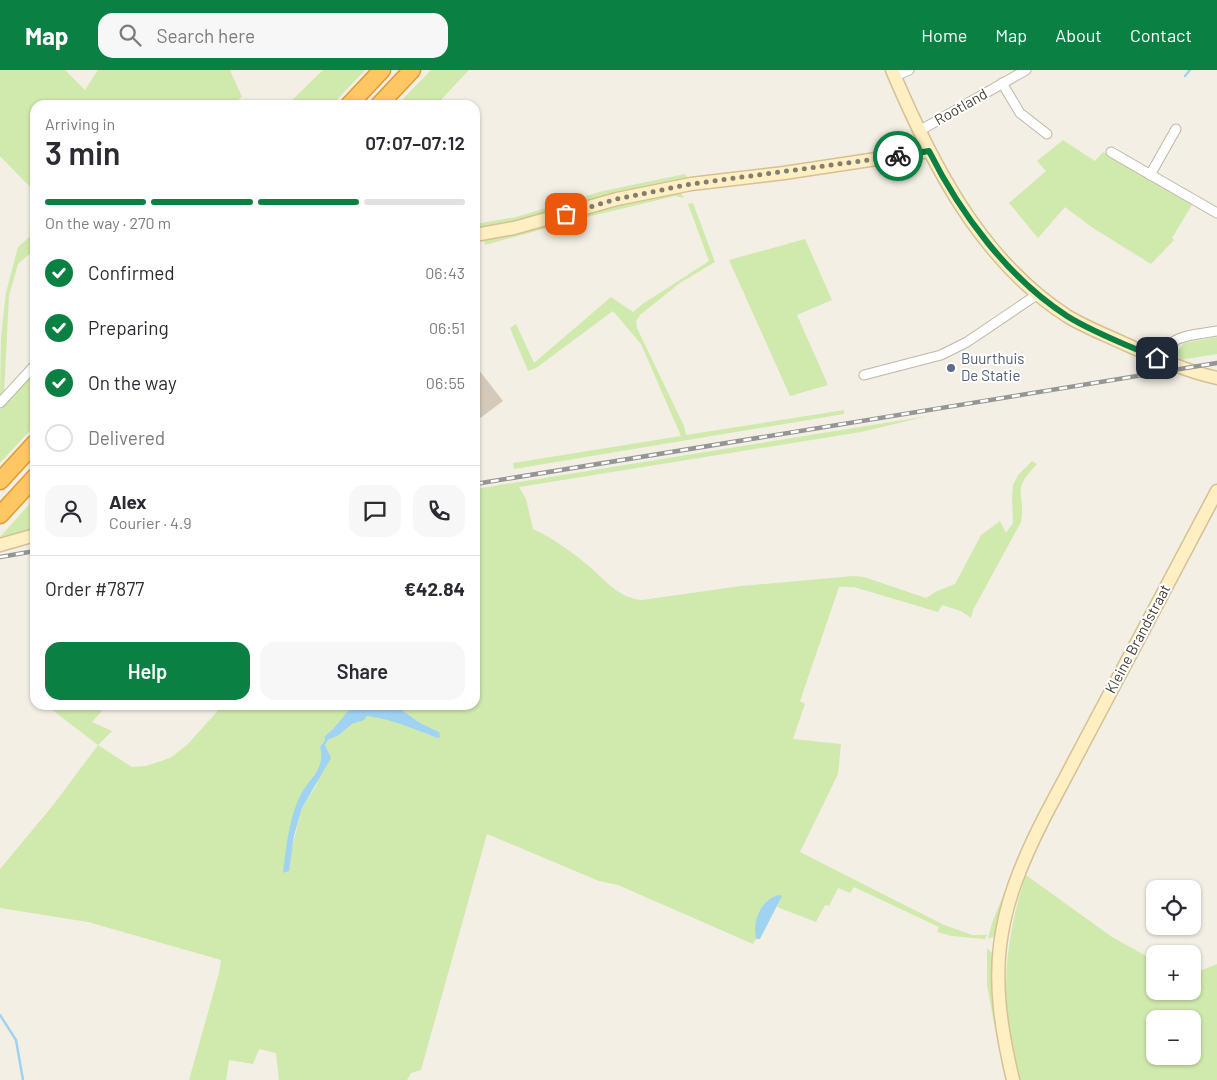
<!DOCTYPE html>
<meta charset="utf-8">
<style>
body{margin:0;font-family:Barlow,sans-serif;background:#f7f7f7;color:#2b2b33;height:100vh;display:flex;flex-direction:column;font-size:19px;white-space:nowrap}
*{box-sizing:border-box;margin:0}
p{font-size:16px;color:#7c7c81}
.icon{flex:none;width:28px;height:28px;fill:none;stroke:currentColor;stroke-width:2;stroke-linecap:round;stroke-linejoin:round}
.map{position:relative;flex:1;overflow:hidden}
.sheet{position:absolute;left:30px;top:30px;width:450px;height:610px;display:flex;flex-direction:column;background:#fff;border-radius:15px;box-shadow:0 1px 4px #0004}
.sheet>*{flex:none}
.controls{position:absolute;left:1146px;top:810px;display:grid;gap:10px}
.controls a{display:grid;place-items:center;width:55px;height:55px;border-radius:10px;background:#fff;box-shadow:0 1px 4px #0004;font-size:25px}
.pin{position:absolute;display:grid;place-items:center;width:42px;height:42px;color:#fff;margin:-21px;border-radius:10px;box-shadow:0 2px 8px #0006}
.courier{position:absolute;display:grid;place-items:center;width:50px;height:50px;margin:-25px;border:4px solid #0b8043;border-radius:50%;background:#fff;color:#222;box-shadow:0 1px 6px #0007}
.headline em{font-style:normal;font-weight:600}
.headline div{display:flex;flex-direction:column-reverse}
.headline{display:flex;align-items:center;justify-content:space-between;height:85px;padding:0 15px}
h1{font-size:32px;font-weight:600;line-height:38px}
.bar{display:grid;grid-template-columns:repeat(4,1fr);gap:8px 5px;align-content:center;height:60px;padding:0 15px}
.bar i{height:6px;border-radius:4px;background:#e1e1e2}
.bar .current{background:#0b8043}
.bar p{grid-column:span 4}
.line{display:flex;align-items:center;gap:12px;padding:0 15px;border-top:1px solid #e1e1e2}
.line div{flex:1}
.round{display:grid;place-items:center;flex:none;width:52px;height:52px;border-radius:15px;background:#f7f7f7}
ol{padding:0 15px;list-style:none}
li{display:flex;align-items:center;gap:15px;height:55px}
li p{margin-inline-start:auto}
li .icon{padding:5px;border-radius:50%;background:#0b8043;color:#fff;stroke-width:4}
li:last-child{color:#7c7c81}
li i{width:28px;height:28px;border:2px solid #e1e1e2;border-radius:50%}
.cta{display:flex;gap:10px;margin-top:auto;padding:10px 15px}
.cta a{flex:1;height:58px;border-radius:15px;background:#0b8043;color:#fff;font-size:20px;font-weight:600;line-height:58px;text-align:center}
.cta a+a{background:#f7f7f7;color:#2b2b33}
header{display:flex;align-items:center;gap:30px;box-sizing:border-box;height:70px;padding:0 25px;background:#0b8043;color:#fff}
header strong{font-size:24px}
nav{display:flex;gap:28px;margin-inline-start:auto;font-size:18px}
.search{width:350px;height:45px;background:#f7f7f7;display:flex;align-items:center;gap:12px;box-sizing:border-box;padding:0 18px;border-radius:15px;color:#7c7c81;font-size:19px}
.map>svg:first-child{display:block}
.green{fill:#d0e9ad;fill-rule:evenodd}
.water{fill:#a0d3f2}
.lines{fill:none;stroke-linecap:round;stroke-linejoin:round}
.stream{stroke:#a0d3f2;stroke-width:2.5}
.building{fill:#d5caba}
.street-casing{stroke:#bfb6a8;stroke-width:11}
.secondary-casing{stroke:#d5c194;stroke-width:15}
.highway-casing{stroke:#e19b31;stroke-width:19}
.street{stroke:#fff;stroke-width:9}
.secondary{stroke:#ffefc3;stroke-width:12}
.highway{stroke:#ffc664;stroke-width:16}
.rail-casing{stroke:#959595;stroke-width:4.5}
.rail{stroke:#fff;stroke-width:2.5;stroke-dasharray:8;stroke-linecap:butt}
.done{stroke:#837d73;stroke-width:5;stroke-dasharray:0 9}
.route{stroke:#0b8043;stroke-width:6}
.service-dot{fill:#5c6f8a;stroke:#fff;stroke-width:2}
.labels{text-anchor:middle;stroke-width:4;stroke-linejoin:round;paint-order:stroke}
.street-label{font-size:15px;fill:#463f35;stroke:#fff}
.service-label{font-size:15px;fill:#4e5e75;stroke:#fff;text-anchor:start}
</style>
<header>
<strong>Map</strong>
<div class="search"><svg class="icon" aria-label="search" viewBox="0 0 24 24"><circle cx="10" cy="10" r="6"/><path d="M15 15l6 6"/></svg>Search here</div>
<nav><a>Home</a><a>Map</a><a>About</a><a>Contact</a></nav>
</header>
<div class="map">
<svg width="1217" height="1010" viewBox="0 0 1217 1010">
<rect width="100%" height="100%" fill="#f3efe5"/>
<g class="green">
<path d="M0,0H65L85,20L98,0H230L242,27L230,35H35V122L0,86Z"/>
<path d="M323,0H365L332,35H287Z"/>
<path d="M431,0H469L436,35H397Z"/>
<path d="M1063,70L1095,91L1103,82L1192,135L1172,168L1174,170L1151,194L1093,158L1065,137L1038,168L1009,133L1046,101L1037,91Z"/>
<path d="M685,104L688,108L680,112L536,148L475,160V154L516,147L603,121Z"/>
<path d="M679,120L684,128L675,126L583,148L485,175L484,171L573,146Z"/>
<path d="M693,133L715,192L680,213L640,245L636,251L637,258L684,356L686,365L844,340V344L514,399L513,393L681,366L641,274L613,241L536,298L528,301L510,258L516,254L534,293L611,227L633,242L644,233L709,191L688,134Z"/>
<path d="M35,162V179L18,194L9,226L4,324L0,328L1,267L6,223L18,177Z"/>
<path d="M805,169L832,230L797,245L828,315L790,326L729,190Z"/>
<path d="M1217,267V284L1180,290L1177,282L1184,273Z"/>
<path d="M35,302V355L0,393V340Z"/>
<path d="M928,346L861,362L519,417L526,429L533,459C548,465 578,486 591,498C607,512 619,528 642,530L741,516L853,506L864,507L926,528L937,521L955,514L981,465L1000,451L1006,463L1013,453L1012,427L1013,415L1018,405L1032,391L1037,394C1010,422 1026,421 1021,452L973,540L971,548L961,541L942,535L938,542L854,517H839L800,631L805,634L793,669L841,674L838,704L800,782L944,855L972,865H987L985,869L952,866L937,862L939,857L854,817L850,823L838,818L829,836L825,835L816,852L777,837L781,827L755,864L756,869L753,874L618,815L599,811L487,764L421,1000L411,1003L407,1010H279L276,983L259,979L253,994L229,990L226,1010H189L219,903L221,890L88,852L0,838V799L54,734L98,675L51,639L54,635H107L92,652L112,661L98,675L132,697L146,696L170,688L187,675L223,635H353L333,659L324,667L325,670L320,677L323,686L321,694L301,724L294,742L284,803L286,802L302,738L316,716L327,680L325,675L328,670L339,665L352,654L364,649L367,646L388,648L437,668L439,662L420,653L395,635H475V419Z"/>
<path d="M35,428V459L0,469V467Z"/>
<path d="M1013,801L1015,802L1002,838L995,866L988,869L992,853Z"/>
<path d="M1026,805L1112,867L1155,891V921H1192L1193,900L1200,901L1217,894V1010H1019C1016,994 1010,977 1008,961C1002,909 1009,854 1026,805ZM1155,949H1192V986H1155Z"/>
<path d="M987,878L993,884L992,903L995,959L987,915Z"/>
</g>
<g class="water">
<path d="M353,635H395L420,653L439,662L440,667L437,668C414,659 392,649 367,646L364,650L352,654L339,665L328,670L325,675L331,688L302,738L294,766L289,801L283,803C286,778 289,747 301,724C310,707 326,698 320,677L325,670L324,667L333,659Z"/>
<path d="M779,825L782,826L760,869H756C752,852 761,829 779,825Z"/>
</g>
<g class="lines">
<g class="stream">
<path d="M1185,6L1190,0"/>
<path d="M0,945L16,970L23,1010"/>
</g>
</g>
<path class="building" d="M475,295L503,331L475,352Z"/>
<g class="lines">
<defs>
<g id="street">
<path d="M895,6L909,0"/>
<path d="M1002,13L1020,43L1047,64"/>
<path d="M919,61L1026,0"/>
<path d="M1111,82L1217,143"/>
<path d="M1150,105L1176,59"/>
<path d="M1157,288C1174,263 1190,266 1217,261"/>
<path d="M864,305L941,285L967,272L1038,224"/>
<path d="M0,333L35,295"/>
</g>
<g id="secondary">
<path d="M892,0C931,92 980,190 1067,246C1085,257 1106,265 1125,274C1155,287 1185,301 1217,308"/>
<path d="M475,165L514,158L617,129L691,114L784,103L929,81"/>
<path d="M0,475L35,465"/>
<path d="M1013,1010C987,901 994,846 1045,746L1217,421"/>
</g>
<g id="highway">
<path d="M349,35L382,0"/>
<path d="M379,35L412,0"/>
<path d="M0,411L35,373"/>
<path d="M0,445L35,407"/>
</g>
</defs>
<use href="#street" class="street-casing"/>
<use href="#secondary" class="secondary-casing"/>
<use href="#highway" class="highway-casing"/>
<use href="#street" class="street"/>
<use href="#secondary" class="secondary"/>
<use href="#highway" class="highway"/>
<defs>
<g id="rail">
<path d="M475,414L1217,293"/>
<path d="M0,487L35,481"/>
</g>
</defs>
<use href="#rail" class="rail-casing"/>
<use href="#rail" class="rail"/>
</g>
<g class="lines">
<path class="done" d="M566,144L617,129L691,114L898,86"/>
<path class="route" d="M898,86L929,81C960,143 1008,208 1067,246C1092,262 1129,276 1157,288"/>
</g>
<circle class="service-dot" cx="951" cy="298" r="5"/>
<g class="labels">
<g class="street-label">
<text transform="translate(961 37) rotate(-30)" y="5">Rootland</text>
<text transform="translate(1138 569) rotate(-62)" y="5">Kleine Brandstraat</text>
</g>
<g class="service-label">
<text x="961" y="294">Buurthuis<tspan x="961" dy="17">De Statie</tspan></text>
</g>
</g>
</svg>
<div class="controls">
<a><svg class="icon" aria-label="locate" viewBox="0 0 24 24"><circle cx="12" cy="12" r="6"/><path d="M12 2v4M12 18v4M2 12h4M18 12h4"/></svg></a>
<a>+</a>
<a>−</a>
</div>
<div class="pin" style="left:566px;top:144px;background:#ea580c"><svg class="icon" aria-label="bag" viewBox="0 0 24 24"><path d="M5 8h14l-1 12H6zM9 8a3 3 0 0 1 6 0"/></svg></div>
<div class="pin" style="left:1157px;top:288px;background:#1f2937"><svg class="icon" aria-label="home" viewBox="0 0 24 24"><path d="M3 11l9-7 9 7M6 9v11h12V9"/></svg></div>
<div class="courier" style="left:898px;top:86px"><svg class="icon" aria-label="bike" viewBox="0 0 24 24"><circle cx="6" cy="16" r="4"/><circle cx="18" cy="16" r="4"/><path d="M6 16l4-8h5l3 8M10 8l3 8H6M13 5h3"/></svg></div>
<section class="sheet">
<div class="headline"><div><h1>3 min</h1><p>Arriving in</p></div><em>07:07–07:12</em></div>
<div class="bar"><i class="current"></i><i class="current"></i><i class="current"></i><i></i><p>On the way · 270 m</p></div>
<ol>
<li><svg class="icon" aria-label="check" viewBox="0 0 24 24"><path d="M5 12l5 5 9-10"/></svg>Confirmed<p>06:43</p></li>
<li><svg class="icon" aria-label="check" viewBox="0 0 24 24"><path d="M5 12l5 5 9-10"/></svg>Preparing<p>06:51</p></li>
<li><svg class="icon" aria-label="check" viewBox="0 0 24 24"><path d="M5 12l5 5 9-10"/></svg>On the way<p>06:55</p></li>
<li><i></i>Delivered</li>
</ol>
<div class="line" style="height:90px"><a class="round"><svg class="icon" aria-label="person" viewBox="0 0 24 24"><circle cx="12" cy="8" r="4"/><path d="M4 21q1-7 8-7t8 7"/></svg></a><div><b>Alex</b><p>Courier · 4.9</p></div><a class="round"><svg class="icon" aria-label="chat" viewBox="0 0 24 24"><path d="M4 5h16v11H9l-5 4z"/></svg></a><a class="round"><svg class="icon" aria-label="phone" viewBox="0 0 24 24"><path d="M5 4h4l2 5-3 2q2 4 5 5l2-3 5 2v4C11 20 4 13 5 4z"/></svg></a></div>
<div class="line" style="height:65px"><div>Order #7877</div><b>€42.84</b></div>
<div class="cta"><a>Help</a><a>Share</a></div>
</section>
</div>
